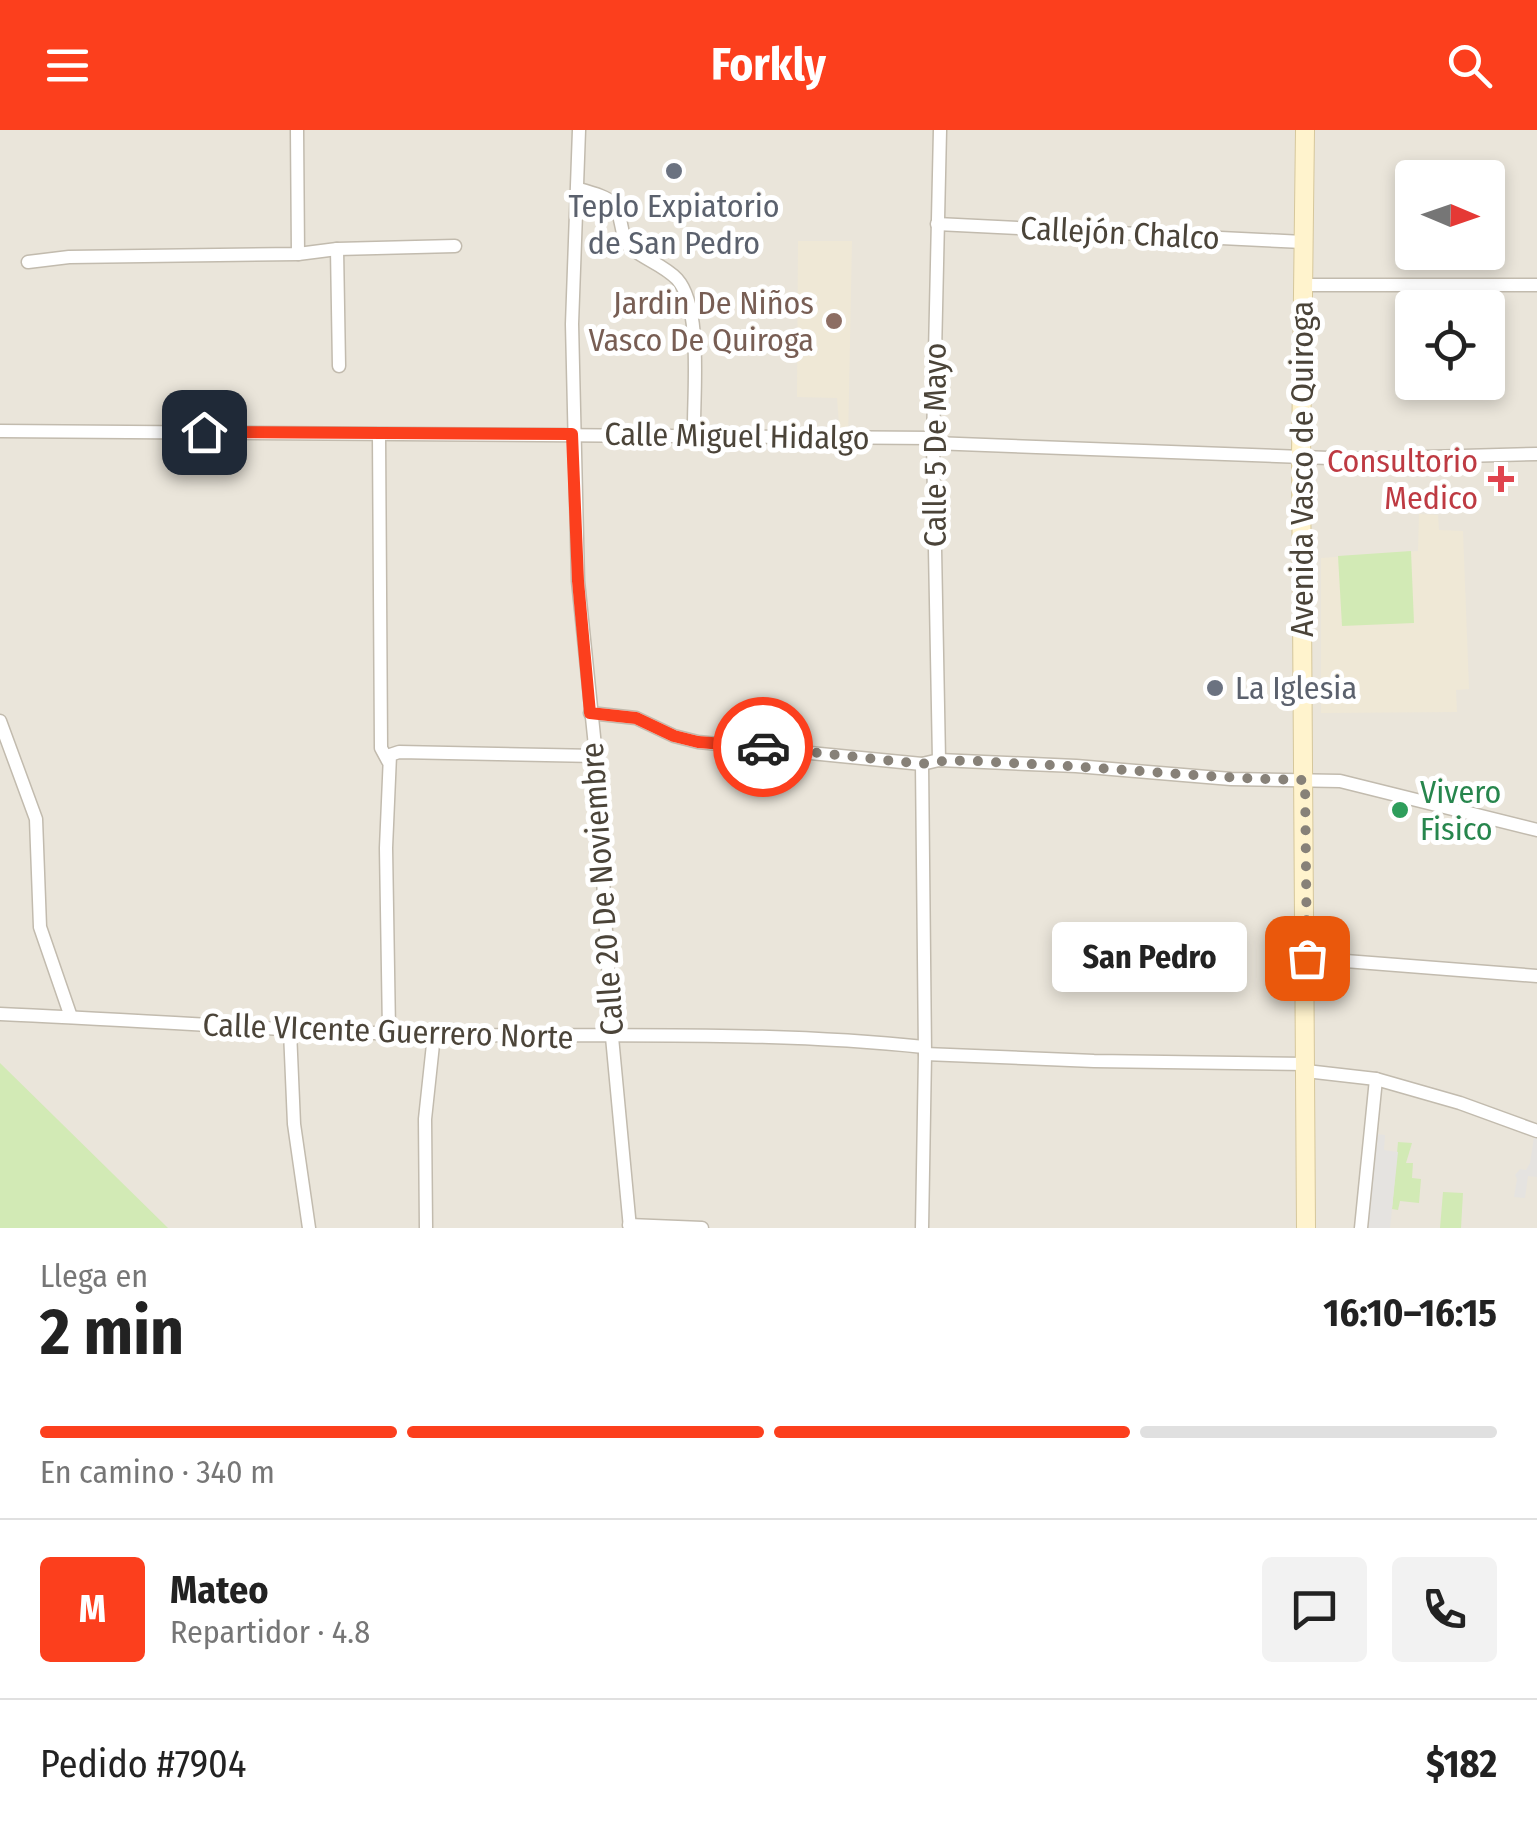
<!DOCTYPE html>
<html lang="es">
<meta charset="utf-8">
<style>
body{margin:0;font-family:"Fira Sans Condensed",sans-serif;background:#f2f2f2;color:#222;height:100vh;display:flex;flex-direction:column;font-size:38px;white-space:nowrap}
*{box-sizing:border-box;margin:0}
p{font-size:32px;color:#767676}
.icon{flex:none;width:55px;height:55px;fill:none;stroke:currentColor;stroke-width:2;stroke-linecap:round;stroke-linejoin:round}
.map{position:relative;height:1098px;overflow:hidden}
.details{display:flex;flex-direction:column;background:#fff;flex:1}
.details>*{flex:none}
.needle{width:65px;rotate:92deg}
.tools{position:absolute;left:1395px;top:30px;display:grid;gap:20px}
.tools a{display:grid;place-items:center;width:110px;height:110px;border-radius:10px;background:#fff;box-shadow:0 5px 15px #0003;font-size:50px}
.pin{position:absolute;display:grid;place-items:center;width:85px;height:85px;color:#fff;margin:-42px;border-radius:20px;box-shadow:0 5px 15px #0006}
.courier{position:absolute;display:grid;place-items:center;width:100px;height:100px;margin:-50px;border:8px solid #fc3f1d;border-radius:50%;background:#fff;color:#222;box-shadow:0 2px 12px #0007}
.bubble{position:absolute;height:70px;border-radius:10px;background:#fff;box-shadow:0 5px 15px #0003;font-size:32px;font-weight:700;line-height:70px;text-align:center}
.headline em{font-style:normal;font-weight:700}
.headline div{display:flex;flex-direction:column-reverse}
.headline{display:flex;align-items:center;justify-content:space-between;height:170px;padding:0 40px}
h1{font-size:65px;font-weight:700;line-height:75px}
.bar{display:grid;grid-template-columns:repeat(4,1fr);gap:15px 10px;align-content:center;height:120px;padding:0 40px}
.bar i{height:12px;border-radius:8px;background:#e0e0e0}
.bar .current{background:#fc3f1d}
.bar p{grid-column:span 4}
.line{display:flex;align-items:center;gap:25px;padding:0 40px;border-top:2px solid #e0e0e0}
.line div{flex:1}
.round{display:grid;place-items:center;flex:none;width:105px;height:105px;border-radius:10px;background:#f2f2f2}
header{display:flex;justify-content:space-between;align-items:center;height:130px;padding:0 40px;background:#fc3f1d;color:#fff;font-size:45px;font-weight:700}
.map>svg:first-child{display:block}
.residential{fill:#eae5da;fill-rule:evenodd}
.education{fill:#efe8d6}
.green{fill:#d2eab5}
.parking{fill:#e5e3e0}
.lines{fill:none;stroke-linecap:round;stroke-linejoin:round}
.street-casing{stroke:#c2bbae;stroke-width:15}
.secondary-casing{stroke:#d6c79b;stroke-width:20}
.street{stroke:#fff;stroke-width:12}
.secondary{stroke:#fff3cd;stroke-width:18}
.done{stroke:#878178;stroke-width:10;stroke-dasharray:0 18}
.route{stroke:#fc3f1d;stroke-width:12}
.worship-dot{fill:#6b7280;stroke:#fff;stroke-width:4}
.education-dot{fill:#8d6e63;stroke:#fff;stroke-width:4}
.health-dot{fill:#e0444e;stroke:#fff;stroke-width:4}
.leisure-dot{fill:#2e9e5b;stroke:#fff;stroke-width:4}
.labels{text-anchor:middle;stroke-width:10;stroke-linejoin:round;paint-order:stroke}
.worship-label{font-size:32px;fill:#5b616d;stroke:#fff}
.street-label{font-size:32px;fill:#4b4439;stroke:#fff}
.education-label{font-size:32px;fill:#785e54;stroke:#fff;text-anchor:end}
.health-label{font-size:32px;fill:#be3a42;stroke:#fff;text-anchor:end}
.leisure-label{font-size:32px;fill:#27864d;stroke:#fff;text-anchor:start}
</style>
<header><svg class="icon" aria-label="menu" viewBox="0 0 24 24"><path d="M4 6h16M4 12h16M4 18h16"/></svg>Forkly<svg class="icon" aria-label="search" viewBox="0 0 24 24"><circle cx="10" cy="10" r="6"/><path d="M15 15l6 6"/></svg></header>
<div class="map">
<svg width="1537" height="1098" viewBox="0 0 1537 1098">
<rect width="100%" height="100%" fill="#f6f3ec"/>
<path class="residential" d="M0,0H1537V1098H80L0,940ZM1412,48H1488V122H1412ZM1412,178H1488V252H1412Z"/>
<g class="education">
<path d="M798,111H852L848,312L840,307L837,268L797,267Z"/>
<path d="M1419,384L1438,385L1439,400L1463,401L1469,559L1456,560L1457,582L1321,583V428L1418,421Z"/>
</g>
<g class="green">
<path d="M1411,421L1414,493L1342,496L1338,426Z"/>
<path d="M0,933L168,1098H0Z"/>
<path d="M1398,1012L1412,1013L1406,1033H1413L1412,1048L1421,1049L1419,1073L1400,1071L1398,1080L1392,1079Z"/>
<path d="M1443,1062L1463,1063L1461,1098H1440Z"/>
</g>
<g class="parking">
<path d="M1376,1004L1385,1005L1384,1020L1398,1022L1390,1098H1367Z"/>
<path d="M1534,1007L1537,1009V1047L1528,1046L1525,1068L1514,1067L1517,1049L1515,1045L1520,1039L1526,1040L1530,1033Z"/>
</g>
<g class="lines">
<defs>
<g id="street">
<path d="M297,0L298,124"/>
<path d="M579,0L572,194L578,451L596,626L612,907L630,1098"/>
<path d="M579,59C622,71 616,73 625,113C640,128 663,134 677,149C703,178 693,266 694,305"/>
<path d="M937,94L1303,112"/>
<path d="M337,119L339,236"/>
<path d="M28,132L69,127L298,124L337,119L455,116"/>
<path d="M1302,155H1537"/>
<path d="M0,301L933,308"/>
<path d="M379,305L381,618L388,631"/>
<path d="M933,313L1355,329L1537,324"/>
<path d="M590,583L636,588L674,606L698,612L922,634L939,630L1076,636L1231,649L1340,651L1537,700"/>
<path d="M0,591L36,689L40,797L71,887"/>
<path d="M939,630L933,313L940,0"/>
<path d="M1307,828L1537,846"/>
<path d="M0,884C146,890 292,902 439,905C600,907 763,900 924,917"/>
<path d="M290,901L294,994L309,1098"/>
<path d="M389,901L386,718L390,625L399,622L596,626"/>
<path d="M925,924L1094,931L1306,934"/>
<path d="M1306,941L1376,949L1460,973L1537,1001"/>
<path d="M629,1095L702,1098"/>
<path d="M426,1098L425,989L434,905"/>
<path d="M922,1098L925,924L922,634"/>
<path d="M1361,1098L1376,949"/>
</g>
<path id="secondary" d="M1305,0L1301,327L1306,1098"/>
</defs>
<use href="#street" class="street-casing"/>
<use href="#secondary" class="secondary-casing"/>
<use href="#street" class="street"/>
<use href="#secondary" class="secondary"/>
</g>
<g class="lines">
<path class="done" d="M763,617L922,634C956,627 994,633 1029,634C1121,638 1213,649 1305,650L1307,828"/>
<path class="route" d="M204,302L572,304L578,451L590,583L636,588L674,606L698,612L763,617"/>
</g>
<g class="worship-dot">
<circle cx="674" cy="41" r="10"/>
<circle cx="1215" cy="558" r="10"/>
</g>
<circle class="education-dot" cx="834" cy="191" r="10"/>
<path class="health-dot" d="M1496 334h10v10h10v10h-10v10h-10v-10h-10v-10h10z"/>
<circle class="leisure-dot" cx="1400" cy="680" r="10"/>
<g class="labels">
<g class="worship-label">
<text x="674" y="87">Teplo Expiatorio<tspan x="674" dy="37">de San Pedro</tspan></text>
<text x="1235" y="569" text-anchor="start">La Iglesia</text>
</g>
<g class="street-label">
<text transform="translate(1120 103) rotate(3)" y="11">Callejón Chalco</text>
<text transform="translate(737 306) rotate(1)" y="11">Calle Miguel Hidalgo</text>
<text transform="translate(935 315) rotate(-90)" y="11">Calle 5 De Mayo</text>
<text transform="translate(1302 339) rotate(-90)" y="11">Avenida Vasco de Quiroga</text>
<text transform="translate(602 759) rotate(-94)" y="11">Calle 20 De Noviembre</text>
<text transform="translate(388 901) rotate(2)" y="11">Calle VIcente Guerrero Norte</text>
</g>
<g class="education-label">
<text x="814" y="184">Jardin De Niños<tspan x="814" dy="37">Vasco De Quiroga</tspan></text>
</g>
<g class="health-label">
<text x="1478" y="342">Consultorio<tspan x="1478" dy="37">Medico</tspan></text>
</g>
<g class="leisure-label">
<text x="1420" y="673">Vivero<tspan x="1420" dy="37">Fisico</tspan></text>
</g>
</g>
</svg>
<div class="tools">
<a><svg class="needle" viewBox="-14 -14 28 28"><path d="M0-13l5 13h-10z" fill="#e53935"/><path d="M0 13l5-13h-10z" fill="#767676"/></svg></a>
<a><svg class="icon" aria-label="locate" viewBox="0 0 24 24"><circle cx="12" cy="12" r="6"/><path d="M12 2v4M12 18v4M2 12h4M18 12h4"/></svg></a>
</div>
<div class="pin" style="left:1307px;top:828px;background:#ea580c"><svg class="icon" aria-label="bag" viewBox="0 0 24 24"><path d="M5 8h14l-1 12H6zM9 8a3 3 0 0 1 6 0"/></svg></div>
<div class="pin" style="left:204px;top:302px;background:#1f2937"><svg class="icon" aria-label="home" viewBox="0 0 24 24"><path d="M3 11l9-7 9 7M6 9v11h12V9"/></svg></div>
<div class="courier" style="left:763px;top:617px"><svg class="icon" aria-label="car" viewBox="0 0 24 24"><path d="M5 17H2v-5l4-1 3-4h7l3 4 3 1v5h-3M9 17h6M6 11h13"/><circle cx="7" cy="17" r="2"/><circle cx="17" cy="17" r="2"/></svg></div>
<div class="bubble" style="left:1052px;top:792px;width:195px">San Pedro</div>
</div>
<section class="details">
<div class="headline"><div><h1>2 min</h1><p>Llega en</p></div><em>16:10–16:15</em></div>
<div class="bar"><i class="current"></i><i class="current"></i><i class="current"></i><i></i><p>En camino · 340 m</p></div>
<div class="line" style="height:180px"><b class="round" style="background:#fc3f1d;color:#fff">M</b><div><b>Mateo</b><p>Repartidor · 4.8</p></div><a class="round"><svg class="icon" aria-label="chat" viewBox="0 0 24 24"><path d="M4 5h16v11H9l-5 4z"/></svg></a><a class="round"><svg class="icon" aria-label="phone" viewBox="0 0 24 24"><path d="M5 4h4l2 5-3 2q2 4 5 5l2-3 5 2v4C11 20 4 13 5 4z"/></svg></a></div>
<div class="line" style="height:130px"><div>Pedido #7904</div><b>$182</b></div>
</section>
